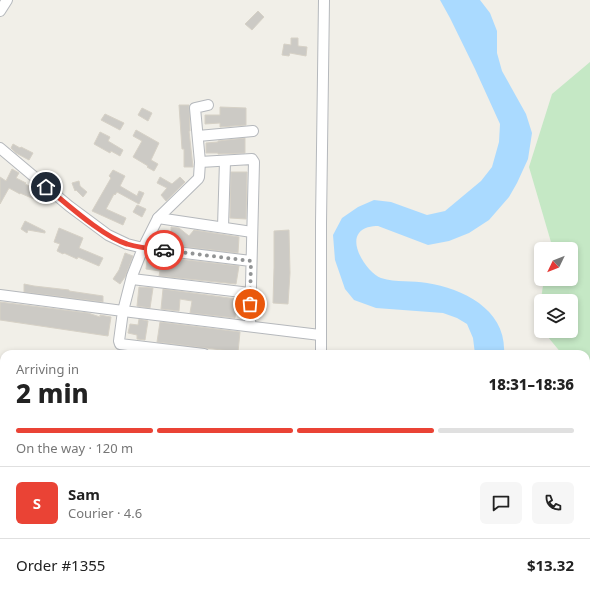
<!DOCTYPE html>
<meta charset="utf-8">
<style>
body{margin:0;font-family:"Noto Sans",sans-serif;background:#f6f6f6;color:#222;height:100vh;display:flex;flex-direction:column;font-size:15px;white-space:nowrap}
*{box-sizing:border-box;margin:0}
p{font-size:13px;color:#767676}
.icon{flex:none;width:22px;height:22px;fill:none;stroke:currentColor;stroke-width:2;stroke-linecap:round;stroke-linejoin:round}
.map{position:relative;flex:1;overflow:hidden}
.panel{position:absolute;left:0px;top:350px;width:590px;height:248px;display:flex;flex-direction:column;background:#fff;border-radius:12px 12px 0 0;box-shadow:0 2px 6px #0003}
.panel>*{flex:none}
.needle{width:26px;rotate:227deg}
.buttons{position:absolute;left:534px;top:242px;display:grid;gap:8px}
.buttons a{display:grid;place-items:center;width:44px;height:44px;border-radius:6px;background:#fff;box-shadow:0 2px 6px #0003;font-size:20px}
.pin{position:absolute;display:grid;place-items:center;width:34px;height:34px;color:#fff;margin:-17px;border:2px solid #fff;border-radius:50%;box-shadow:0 1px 4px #0007}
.courier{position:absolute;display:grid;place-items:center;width:40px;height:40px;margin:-20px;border:3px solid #ea4335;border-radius:50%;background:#fff;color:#222;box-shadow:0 1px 5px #0007}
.overview em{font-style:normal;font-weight:800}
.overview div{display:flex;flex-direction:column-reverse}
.overview{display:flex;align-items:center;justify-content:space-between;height:68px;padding:0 16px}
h1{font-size:26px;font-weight:800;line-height:30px}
.bar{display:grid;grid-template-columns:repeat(4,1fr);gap:6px 4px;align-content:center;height:48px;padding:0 16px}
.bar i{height:5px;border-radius:3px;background:#e0e0e0}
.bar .current{background:#ea4335}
.bar p{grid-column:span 4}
.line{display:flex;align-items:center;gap:10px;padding:0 16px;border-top:1px solid #e0e0e0}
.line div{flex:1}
.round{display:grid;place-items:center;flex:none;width:42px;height:42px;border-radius:6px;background:#f6f6f6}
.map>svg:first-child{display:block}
.green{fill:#c5e8c5}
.water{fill:#aadaff}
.building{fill:#cccac5;stroke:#d6d1c6}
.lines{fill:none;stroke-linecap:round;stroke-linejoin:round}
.minor-casing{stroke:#b5b8bc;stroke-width:12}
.minor{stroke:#fff;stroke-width:10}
.done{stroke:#929495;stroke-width:4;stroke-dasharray:0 7.2}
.route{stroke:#ea4335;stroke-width:5}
</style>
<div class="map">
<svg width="590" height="598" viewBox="0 0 590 598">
<rect width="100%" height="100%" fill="#f1efe8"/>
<path class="green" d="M590,62V426L586,424L588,396L586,392V354H562L543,331H571V301H541V329L537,325L544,279H571V249H553L529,167L552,94Z"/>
<path class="water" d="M440,0H480L490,13L497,31V53L502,71L526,114L532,133L528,159L517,183L509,197L489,220L469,233L449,241L428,245L378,226C372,226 363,227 359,233C349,246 369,274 381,278C396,283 413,280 427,283C464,289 507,310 504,354H475L473,338L467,324L457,318L443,313L376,308L354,300L345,289L335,260L333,235L342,218L358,207L374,200L391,202L427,215L445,211L481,181L492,167L499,142L500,124L475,69L450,18Z"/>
<g class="building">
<path d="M258,11L264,17L252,30L245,24Z"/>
<path d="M291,38H298V46L307,47L306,56L290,53L289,56L282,55L284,44L291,45Z"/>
<path d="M179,105H189L190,131H189L193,167H184V149H182Z"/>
<path d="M220,107L246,108V125L220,127V123L205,124V115H220Z"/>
<path d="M142,108L152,113L148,121L138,115Z"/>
<path d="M105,114L124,123L120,130L101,120Z"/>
<path d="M136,130L159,143L151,160L158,164L154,171L147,167L148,166L133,157L142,141L133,136Z"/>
<path d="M100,132L110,137L108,141L123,150L120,156L111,151L110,153L94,144Z"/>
<path d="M245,138V153L218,154V153H206V143L218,142V141Z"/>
<path d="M13,144L20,148L21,147L33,153L29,160L16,153L11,148Z"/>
<path d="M12,169L19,173L16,178L26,183L25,184L38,190L34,199L20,193V194L9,188L0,204V177L6,181Z"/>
<path d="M113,170L125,176L120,186L137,196L139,191L144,193L139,204L117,192L115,195L114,194L106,209L126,218L123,225L92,211L111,178L109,176Z"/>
<path d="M231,172H247L246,219L230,218Z"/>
<path d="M160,177L172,184L180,177L185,182L166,201L161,195L167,188L157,183Z"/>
<path d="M79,181L80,186L87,192L83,197L76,190L75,191L72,183Z"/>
<path d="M137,205L146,209L142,217L133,212Z"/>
<path d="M25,221L45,231V233L28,230L27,233L21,229Z"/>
<path d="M171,227L179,228L189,236L194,230L239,237L238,253L161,244L162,237L168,238L183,245L171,234Z"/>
<path d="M59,228L83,238L79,248L103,258L99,266L78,257L77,259L64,253L63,254L57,251L60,244L54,242Z"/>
<path d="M289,230L290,273L288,304L273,303L274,268V231Z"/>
<path d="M125,253L133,256L125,277L120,284L113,279L119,270Z"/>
<path d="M161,257L239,266L236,284L159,276L160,271L146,269L147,260L161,262Z"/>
<path d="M24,284L34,286L69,290V291L103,296V302L24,292Z"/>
<path d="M139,287L153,288L150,308L137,306Z"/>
<path d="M163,289L237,299L235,318L190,313L192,301L180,299L179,311L161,309Z"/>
<path d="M0,302L88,313L100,317V315L111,317L108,336L0,320Z"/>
<path d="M139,319L148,321L145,340L137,339V335L128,333L130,324L138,325Z"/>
<path d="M160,322L240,332L238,352L157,342Z"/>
</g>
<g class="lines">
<defs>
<g id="minor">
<path d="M0,11L7,0"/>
<path d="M198,136L253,131"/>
<path d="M0,148L69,206L108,235L127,244L143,248L132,276L123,311L320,335"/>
<path d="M200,162L195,108L208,105"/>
<path d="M158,218L252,232"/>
<path d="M223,227L225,161"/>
<path d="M132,279L250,293"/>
<path d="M0,295L123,311L119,341L120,344L204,354"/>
<path d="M250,326L254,162L252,159L200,162L199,177L198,179L158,218L143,248L251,261"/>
<path d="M321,354V223L324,0"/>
<path d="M0,484L4,486"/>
<path d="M220,594L228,598"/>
<path d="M323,594V598"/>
</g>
</defs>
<use href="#minor" class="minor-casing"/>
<use href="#minor" class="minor"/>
</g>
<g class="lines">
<path class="done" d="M164,250L251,261L250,304"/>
<path class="route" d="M46,187C67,204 103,237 127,244C139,248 152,249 164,250"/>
</g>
</svg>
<div class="buttons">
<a><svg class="needle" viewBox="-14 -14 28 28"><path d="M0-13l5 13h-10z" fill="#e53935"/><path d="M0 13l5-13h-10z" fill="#767676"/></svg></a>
<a><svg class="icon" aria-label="layers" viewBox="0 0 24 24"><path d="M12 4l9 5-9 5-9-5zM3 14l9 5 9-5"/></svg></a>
</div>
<div class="pin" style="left:250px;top:304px;background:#ea580c"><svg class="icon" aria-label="bag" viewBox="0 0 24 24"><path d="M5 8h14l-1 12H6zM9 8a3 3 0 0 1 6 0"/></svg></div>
<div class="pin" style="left:46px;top:187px;background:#1f2937"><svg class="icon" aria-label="home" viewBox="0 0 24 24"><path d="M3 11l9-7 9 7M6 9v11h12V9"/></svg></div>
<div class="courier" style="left:164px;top:250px"><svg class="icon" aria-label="car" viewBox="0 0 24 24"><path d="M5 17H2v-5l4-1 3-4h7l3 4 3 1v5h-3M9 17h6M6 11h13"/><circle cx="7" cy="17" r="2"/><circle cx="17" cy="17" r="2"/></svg></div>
<section class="panel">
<div class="overview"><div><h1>2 min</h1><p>Arriving in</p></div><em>18:31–18:36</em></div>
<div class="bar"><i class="current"></i><i class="current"></i><i class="current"></i><i></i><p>On the way · 120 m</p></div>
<div class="line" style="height:72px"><b class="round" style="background:#ea4335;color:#fff">S</b><div><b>Sam</b><p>Courier · 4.6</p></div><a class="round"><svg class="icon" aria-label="chat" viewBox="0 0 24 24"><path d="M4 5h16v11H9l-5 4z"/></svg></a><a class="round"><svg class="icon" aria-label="phone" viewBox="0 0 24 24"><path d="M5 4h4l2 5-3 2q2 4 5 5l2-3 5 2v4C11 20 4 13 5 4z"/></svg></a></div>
<div class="line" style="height:52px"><div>Order #1355</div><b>$13.32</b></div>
</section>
</div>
